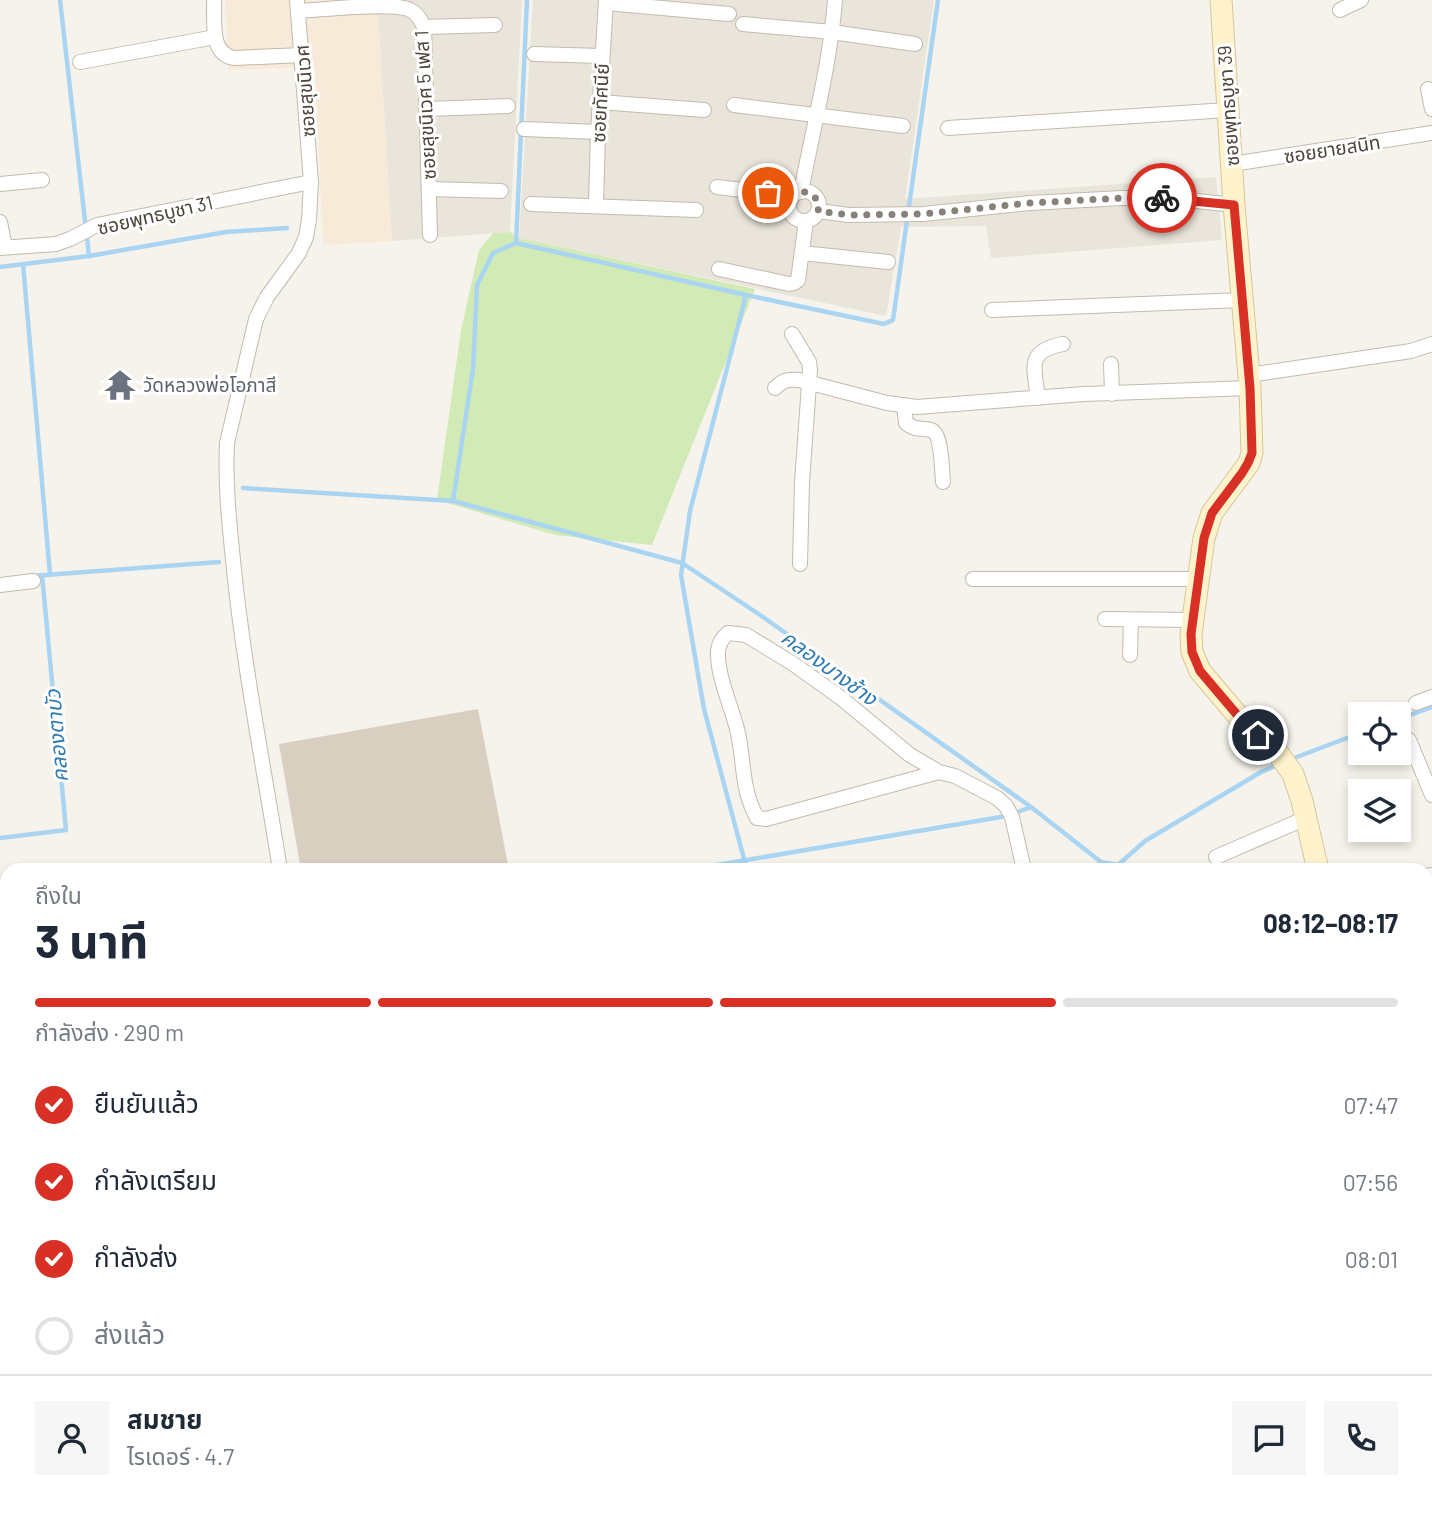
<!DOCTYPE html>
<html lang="th">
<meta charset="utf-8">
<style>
body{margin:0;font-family:Barlow,"Noto Sans Thai",sans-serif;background:#f6f6f7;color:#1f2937;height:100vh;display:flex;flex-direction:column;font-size:26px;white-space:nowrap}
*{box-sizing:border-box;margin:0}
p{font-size:23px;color:#747a83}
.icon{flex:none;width:38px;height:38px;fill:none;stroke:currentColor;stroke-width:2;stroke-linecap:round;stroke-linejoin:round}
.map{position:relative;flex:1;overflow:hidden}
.details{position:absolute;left:0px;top:863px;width:1433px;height:653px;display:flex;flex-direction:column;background:#fff;border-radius:21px 21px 0 0;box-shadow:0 4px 10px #0003}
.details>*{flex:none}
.buttons{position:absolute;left:1348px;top:702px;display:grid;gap:14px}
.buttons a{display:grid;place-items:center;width:63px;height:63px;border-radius:0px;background:#fff;box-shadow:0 4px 10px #0003;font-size:35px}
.pin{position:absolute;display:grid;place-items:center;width:60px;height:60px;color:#fff;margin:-30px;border:4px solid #fff;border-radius:50%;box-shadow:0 2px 7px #0007}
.courier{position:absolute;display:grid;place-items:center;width:70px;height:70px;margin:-35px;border:5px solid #d93025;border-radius:50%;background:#fff;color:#222;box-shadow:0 2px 9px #0007}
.summary em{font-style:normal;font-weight:700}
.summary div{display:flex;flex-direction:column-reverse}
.summary{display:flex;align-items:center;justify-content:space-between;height:119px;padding:0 35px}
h1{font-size:46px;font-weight:700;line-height:52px}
.bar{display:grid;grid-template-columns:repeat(4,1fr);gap:10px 7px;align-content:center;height:84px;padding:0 35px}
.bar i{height:9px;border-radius:5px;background:#e0e1e3}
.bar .current{background:#d93025}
.bar p{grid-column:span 4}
.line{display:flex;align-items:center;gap:18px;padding:0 35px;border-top:2px solid #e0e1e3}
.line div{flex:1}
.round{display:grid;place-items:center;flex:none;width:74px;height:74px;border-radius:0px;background:#f6f6f7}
ol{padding:0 35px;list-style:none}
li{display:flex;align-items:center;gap:21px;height:77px}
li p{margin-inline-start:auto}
li .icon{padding:7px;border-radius:50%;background:#d93025;color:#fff;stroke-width:4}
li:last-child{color:#747a83}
li i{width:38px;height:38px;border:4px solid #e0e1e3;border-radius:50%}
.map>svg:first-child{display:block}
.residential{fill:#eae5da}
.commercial{fill:#f7ead8}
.green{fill:#d2eab5}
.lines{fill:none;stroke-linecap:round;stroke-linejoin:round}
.stream{stroke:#a9d4f2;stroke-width:4.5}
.building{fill:#d8cfc1}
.street-casing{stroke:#c2bbae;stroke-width:16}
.secondary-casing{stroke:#d6c79b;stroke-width:23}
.street{stroke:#fff;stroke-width:14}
.secondary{stroke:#fff3cd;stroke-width:21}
.done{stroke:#878178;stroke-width:7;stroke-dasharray:0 12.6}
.route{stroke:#d93025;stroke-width:9}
.labels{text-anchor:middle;stroke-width:6;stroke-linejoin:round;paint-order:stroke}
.street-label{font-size:19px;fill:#4b4439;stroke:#fff}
.worship-label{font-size:19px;fill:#5b616d;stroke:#fff;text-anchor:start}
.water-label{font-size:21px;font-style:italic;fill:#2e7ab2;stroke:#fff}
</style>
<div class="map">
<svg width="1432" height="1514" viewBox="0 0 1432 1514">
<rect width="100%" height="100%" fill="#f6f3ec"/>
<g class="residential">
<path d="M377,0H522L510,232L392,241Z"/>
<path d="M533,0H934L905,199L1216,177L1222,240L991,258L986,226L901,227L886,316L519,238Z"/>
</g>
<path class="commercial" d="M225,0H312L313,2L323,0H377L392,241L323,245L315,67L228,70Z"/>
<path class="green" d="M510,232L519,238L755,289L652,545L555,535L437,500L461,330L479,250L493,233Z"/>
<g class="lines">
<g class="stream">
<path d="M60,0L89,256"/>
<path d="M516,243L746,295L884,324L893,320L938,0"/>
<path d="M23,264L50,574"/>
<path d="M0,267L89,256L226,232L287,228"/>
<path d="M746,295L690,511L681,575L704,709L747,870"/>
<path d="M243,488L453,501L682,563L763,617L1031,807L1101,862L1118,865L1145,841L1261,772L1277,765"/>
<path d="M453,501L473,369L477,285L493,253L516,243L527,0"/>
<path d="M32,576L219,562"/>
<path d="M1398,719L1432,707"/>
<path d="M1289,760L1360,733"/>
<path d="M1015,813L1031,807"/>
<path d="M0,838L66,830L42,575"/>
<path d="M687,870L1007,816"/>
<path d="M0,1338L7,1337"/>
<path d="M625,1514L627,1508"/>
</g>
</g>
<path class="building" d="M478,709L509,870H301L279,744Z"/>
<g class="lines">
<defs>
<g id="street">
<path d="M214,0C215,20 209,54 234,58L303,55"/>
<path d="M606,3L729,14"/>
<path d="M1340,10L1361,0"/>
<path d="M298,11C321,10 393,1 410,10C417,13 421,20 424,27L430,235"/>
<path d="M743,24L832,32L915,44"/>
<path d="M424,27L495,25"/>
<path d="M534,54L602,56"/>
<path d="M80,62L215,37"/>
<path d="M1428,89L1432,109"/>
<path d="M600,102L704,110"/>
<path d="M734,105L903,126"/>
<path d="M428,109L508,106"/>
<path d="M948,128L1228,110"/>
<path d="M524,129L598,132"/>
<path d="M1232,164L1432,133"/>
<path d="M0,184L42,180"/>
<path d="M717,187L793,196"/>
<path d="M429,189L501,191"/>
<circle cx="804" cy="206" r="15"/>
<path d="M801,192C813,128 830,65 835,0"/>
<path d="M531,204L696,210"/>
<path d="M596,205L598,132L606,0"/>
<path d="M818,211L849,215L923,214L1030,203L1122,198H1169L1234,205"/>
<path d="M0,222L5,247"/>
<path d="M0,248L56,244L70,239L97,225L311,182"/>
<path d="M802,253L888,262"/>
<path d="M719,269L789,284L794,283L798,280L806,221"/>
<path d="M992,310L1242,300"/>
<path d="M792,334L809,362L810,370L802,482L800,564"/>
<path d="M1111,364L1112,394"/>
<path d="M1249,375L1411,351L1432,344"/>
<path d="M775,388C783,380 788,379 799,380L887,403L917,407L1084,394L1250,388"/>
<path d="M1038,398C1034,367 1026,351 1063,344"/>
<path d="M904,405L906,423C916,432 926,427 933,431C942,437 942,473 943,482"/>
<path d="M973,579H1198"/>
<path d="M0,585L33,581"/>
<path d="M1105,619L1193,620"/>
<path d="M1130,655L1131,620"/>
<path d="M1416,703L1432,697"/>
<path d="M1409,740L1432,795"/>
<path d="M939,772L910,755L841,698L792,663L746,635L728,633C722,638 719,643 718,651C717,676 731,705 737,729C745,761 740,786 757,818L766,819L939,772L955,776L997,798L1006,806L1012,817L1024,870"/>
<path d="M1216,857L1306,818"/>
<path d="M280,870C264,767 243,664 233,560C229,521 225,482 227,443L256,319L267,297L299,253L306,237L309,220L311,182L297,0"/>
<path d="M1426,876L1432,875"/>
<path d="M1426,1412L1432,1415"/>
<path d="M0,1453L7,1500"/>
<path d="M288,1508L290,1514"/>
<path d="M707,1508L718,1514"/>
<path d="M1114,1508L1126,1514"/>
<path d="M804,1514L807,1508"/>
<path d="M1269,1514L1271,1508"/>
</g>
<g id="secondary">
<path d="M1221,0L1234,205L1250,388L1252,453L1249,463L1212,513L1204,538L1191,634L1192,652L1200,671L1239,717L1277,752L1293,774L1302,801L1318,870"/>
<path d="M1426,1158L1432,1167"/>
</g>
</defs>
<use href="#street" class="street-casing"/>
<use href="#secondary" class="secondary-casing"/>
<use href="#street" class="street"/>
<use href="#secondary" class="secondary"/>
</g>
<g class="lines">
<path class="done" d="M768,193L793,196L801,192H806L815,197L819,206L818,211L849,215L923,214L1030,203L1122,198H1162"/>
<path class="route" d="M1162,198L1234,205L1250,388L1252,453L1248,463L1242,473L1212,513L1204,538L1191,634L1192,652L1200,671L1239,717L1258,735"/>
</g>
<defs>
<symbol id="temple-bare" viewBox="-9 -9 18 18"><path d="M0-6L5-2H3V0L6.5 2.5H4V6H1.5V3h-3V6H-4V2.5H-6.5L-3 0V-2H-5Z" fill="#6b7280" stroke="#fff" stroke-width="2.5" paint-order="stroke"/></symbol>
</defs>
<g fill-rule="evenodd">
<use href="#temple-bare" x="98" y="363" width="44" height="44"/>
</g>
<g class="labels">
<g class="street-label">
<text transform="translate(305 91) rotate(-94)" y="7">ซอยสุขนิเวศ</text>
<text transform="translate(600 103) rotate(-87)" y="7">ซอยทัศนีย์</text>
<text transform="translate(425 105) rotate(-93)" y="7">ซอยสุขนิเวศ 5 เฟส 1</text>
<text transform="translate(1228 106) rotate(-94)" y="7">ซอยพุทธบูชา 39</text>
<text transform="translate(1332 149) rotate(-9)" y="7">ซอยยายสนิท</text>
<text transform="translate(155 215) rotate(-13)" y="7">ซอยพุทธบูชา 31</text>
</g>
<g class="worship-label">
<text x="143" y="392">วัดหลวงพ่อโอภาสี</text>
</g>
<g class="water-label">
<text transform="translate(829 668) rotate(36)" y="7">คลองบางช้าง</text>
<text transform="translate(57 736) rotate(-95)" y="7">คลองตาบัว</text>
</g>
</g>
</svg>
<div class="buttons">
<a><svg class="icon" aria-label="locate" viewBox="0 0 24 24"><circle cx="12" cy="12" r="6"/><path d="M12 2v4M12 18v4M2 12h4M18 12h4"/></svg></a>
<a><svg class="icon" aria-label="layers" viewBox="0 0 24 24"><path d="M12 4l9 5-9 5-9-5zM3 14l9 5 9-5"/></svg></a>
</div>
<div class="pin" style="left:768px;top:193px;background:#ea580c"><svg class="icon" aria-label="bag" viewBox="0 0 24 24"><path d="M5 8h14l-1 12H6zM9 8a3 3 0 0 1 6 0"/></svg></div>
<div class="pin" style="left:1258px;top:735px;background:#1f2937"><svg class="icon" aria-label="home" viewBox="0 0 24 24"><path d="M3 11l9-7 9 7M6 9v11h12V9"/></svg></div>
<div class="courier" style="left:1162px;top:198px"><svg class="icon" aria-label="bike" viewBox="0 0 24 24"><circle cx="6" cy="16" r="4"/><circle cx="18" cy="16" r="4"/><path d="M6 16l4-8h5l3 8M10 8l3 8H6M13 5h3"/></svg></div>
<section class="details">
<div class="summary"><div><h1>3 นาที</h1><p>ถึงใน</p></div><em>08:12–08:17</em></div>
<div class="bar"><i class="current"></i><i class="current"></i><i class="current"></i><i></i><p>กำลังส่ง · 290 m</p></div>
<ol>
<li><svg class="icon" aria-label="check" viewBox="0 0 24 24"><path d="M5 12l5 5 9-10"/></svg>ยืนยันแล้ว<p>07:47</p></li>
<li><svg class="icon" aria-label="check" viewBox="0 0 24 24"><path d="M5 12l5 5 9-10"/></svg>กำลังเตรียม<p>07:56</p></li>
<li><svg class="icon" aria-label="check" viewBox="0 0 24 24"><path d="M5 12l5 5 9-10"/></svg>กำลังส่ง<p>08:01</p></li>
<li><i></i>ส่งแล้ว</li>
</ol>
<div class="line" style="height:126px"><a class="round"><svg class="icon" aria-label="person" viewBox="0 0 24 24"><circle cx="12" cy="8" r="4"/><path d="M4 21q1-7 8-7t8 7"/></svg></a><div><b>สมชาย</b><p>ไรเดอร์ · 4.7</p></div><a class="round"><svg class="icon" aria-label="chat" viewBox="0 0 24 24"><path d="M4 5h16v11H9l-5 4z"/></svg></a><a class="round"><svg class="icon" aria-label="phone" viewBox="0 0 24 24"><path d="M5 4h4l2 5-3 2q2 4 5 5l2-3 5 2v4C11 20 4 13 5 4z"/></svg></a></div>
</section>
</div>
